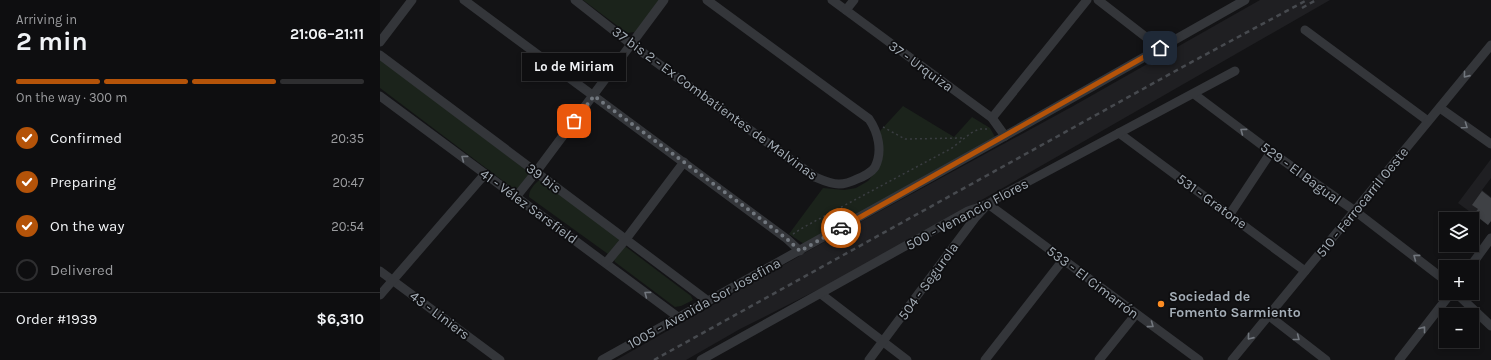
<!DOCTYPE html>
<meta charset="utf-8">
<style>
body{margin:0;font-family:Karla,sans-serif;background:#171719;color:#f1f3f6;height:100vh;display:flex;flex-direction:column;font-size:15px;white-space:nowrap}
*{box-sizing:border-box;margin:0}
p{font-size:13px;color:#9b9c9f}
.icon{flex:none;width:22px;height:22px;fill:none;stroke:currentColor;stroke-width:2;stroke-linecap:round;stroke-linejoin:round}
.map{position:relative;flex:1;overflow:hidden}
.panel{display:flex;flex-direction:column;background:#0e0e10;width:380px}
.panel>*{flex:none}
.tools{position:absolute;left:1059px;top:212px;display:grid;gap:8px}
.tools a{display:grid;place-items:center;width:40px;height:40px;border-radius:0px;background:#0e0e10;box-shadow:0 2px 6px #0003,0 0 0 1px #2e2e30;font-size:20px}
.pin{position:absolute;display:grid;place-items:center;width:34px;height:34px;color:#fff;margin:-17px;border-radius:8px;box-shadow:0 2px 6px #0006}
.courier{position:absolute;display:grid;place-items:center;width:40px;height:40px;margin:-20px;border:3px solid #b45309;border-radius:50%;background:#fff;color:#222;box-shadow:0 1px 5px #0007}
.bubble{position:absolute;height:28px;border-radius:0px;background:#0e0e10;box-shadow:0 2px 6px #0003,0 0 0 1px #2e2e30;font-size:13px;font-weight:700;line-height:28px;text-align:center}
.headline em{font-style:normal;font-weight:700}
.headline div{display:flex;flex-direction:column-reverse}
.headline{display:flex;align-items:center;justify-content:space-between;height:68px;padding:0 16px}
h1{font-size:26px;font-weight:700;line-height:30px}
.bar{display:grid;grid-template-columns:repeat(4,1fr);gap:6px 4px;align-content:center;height:48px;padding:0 16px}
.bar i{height:5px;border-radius:3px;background:#2e2e30}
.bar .selected{background:#b45309}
.bar p{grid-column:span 4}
.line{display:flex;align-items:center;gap:10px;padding:0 16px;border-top:1px solid #2e2e30}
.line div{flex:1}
ol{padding:0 16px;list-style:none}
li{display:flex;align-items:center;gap:12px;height:44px}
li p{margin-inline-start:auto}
li .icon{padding:4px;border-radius:50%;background:#b45309;color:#fff;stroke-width:4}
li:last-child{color:#9b9c9f}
li i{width:22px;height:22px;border:2px solid #2e2e30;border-radius:50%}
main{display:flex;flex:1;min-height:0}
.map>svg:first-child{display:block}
.built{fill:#1f1f22}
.park{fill:#1b231b}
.building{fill:#3f4145}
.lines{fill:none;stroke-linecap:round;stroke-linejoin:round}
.path{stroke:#3a3d41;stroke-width:1.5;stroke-dasharray:2 3;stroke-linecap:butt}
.minor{stroke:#34363a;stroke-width:9}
.rail{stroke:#474a4f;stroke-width:2.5;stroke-dasharray:5 4;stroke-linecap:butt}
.oneway{stroke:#72777e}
.done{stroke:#71777e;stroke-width:4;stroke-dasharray:0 7.2}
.route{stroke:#b45309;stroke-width:5}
.poi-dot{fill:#fd8d23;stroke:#0e0e10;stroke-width:1.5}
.labels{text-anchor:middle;stroke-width:3.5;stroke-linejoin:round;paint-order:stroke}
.street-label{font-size:14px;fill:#a4adb6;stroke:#0e0e10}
.poi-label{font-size:14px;font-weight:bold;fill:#a4adb6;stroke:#0e0e10;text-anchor:start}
</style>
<main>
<section class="panel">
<div class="headline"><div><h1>2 min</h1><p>Arriving in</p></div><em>21:06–21:11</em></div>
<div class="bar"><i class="selected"></i><i class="selected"></i><i class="selected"></i><i></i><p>On the way · 300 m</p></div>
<ol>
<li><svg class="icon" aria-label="check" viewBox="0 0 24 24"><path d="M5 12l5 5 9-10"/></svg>Confirmed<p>20:35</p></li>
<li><svg class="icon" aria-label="check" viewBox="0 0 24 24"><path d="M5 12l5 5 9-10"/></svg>Preparing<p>20:47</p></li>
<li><svg class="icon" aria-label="check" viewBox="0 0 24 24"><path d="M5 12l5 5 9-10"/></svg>On the way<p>20:54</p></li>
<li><i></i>Delivered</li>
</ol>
<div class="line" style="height:52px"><div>Order #1939</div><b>$6,310</b></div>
</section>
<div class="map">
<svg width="1111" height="360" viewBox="0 0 1111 360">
<rect width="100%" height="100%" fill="#131315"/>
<g class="built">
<path d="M880,0H950L614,193L459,279L360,329L306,360H236L460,233L695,105Z"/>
<path d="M1111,159V178L1102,190L1111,197V221L1108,225L1078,203Z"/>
</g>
<g class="park">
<path d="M203,0H280L255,32L247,33Z"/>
<path d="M0,59L150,173L138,188L131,187L0,88Z"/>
<path d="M523,106L574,137L592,117L610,128L615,137L424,244L409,234L443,188L464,190L476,188L488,181L498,169L500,131Z"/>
<path d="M160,180L240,239L228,254L149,197C148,191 155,183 160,180Z"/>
<path d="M243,247H246L311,296L313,300L301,306L295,307L235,262L234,260Z"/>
</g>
<path class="building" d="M1102,191L1111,198V221L1108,225L1094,214L1098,209L1092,205Z"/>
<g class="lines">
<g class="path">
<path d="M503,127L525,139L584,138"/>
<path d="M413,234L424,227L572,148L591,133L599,129H609"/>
</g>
<g class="minor">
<path d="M84,0L407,239L420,251"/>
<path d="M195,0L251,44L435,177C442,180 451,184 459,184C466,184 471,182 477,179C483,177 492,172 495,167C503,151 498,132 489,119L327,0"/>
<path d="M452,0L612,118L625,136"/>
<path d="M718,0L780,48"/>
<path d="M466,10L474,0"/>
<path d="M925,30L1048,121"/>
<path d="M0,42L32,0"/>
<path d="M0,55L328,301"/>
<path d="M814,94L891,152L975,211L1066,281"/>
<path d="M0,96L298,317"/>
<path d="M1060,108L1111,144"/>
<path d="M612,118L707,0"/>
<path d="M739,133L925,271"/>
<path d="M136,197L156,172L284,0"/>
<path d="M850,214L891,152"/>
<path d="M226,263L246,239L304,162"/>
<path d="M1090,267L1111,238"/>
<path d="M0,271L120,360"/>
<path d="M1076,293L1111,326"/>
<path d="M441,294L527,360"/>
<path d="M0,295L105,174"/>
<path d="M888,315L946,360"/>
<path d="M222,360L625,136L865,0"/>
<path d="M321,360L588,211L608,204L621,196L855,71"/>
<path d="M489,360L595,218L608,204L819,360"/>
<path d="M605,360L683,260"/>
<path d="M719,360L756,314"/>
<path d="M852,360L1111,45"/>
<path d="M1019,360L1071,293"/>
</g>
<g class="rail">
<path d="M922,8L936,0"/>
<path d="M274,360L808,64L927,0"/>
</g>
</g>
<defs><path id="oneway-chevron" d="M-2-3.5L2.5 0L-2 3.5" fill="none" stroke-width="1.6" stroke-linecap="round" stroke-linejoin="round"/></defs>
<g class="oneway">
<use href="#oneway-chevron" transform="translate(1086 75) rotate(129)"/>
<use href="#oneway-chevron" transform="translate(1085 126) rotate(35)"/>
<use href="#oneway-chevron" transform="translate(863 131) rotate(-143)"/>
<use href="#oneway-chevron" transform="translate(84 158) rotate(-143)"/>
<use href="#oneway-chevron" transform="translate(1036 257) rotate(-143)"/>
<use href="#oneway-chevron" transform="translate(267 294) rotate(-143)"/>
<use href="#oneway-chevron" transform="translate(771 325) rotate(36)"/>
<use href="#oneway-chevron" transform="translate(1043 329) rotate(-52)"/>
<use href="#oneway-chevron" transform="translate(870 337) rotate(129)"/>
<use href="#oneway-chevron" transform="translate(917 338) rotate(38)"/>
</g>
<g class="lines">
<path class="done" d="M194,121L214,96L373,213L407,239L420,251L461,228"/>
<path class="route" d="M461,228L780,48"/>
</g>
<circle class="poi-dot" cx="781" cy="304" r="4"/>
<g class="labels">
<g class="street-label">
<text transform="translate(541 66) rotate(36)" y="5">37 - Urquiza</text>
<text transform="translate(335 103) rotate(36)" y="5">37 bis 2 - Ex Combatientes de Malvinas</text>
<text transform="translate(921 173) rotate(36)" y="5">529 - El Bagual</text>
<text transform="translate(164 178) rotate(37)" y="5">39 bis</text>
<text transform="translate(832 201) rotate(36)" y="5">531 - Gratone</text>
<text transform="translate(982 202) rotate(-51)" y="5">510 - Ferrocarril Oeste</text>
<text transform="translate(149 206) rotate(36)" y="5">41 - Vélez Sarsfield</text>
<text transform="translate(587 214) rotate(-28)" y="5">500 - Venancio Flores</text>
<text transform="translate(548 281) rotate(-54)" y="5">504 - Segurola</text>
<text transform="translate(713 282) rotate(37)" y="5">533 - El Cimarrón</text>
<text transform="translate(324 303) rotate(-29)" y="5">1005 - Avenida Sor Josefina</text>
<text transform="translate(60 315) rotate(37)" y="5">43 - Liniers</text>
</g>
<g class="poi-label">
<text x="789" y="301">Sociedad de<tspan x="789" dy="16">Fomento Sarmiento</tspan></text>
</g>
</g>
</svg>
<div class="tools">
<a><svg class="icon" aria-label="layers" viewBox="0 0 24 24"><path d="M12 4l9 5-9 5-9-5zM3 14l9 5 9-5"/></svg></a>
<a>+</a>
<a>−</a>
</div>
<div class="pin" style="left:194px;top:121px;background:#ea580c"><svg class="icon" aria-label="bag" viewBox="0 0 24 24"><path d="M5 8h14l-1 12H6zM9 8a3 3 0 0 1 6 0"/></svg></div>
<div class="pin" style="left:780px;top:48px;background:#1f2937"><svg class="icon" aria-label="home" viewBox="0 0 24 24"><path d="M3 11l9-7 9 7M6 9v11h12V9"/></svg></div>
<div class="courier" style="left:461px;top:228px"><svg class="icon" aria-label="car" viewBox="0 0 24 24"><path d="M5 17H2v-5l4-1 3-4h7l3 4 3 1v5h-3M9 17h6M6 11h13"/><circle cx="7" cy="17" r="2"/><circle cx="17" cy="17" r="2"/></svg></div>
<div class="bubble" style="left:142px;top:53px;width:104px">Lo de Miriam</div>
</div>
</main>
